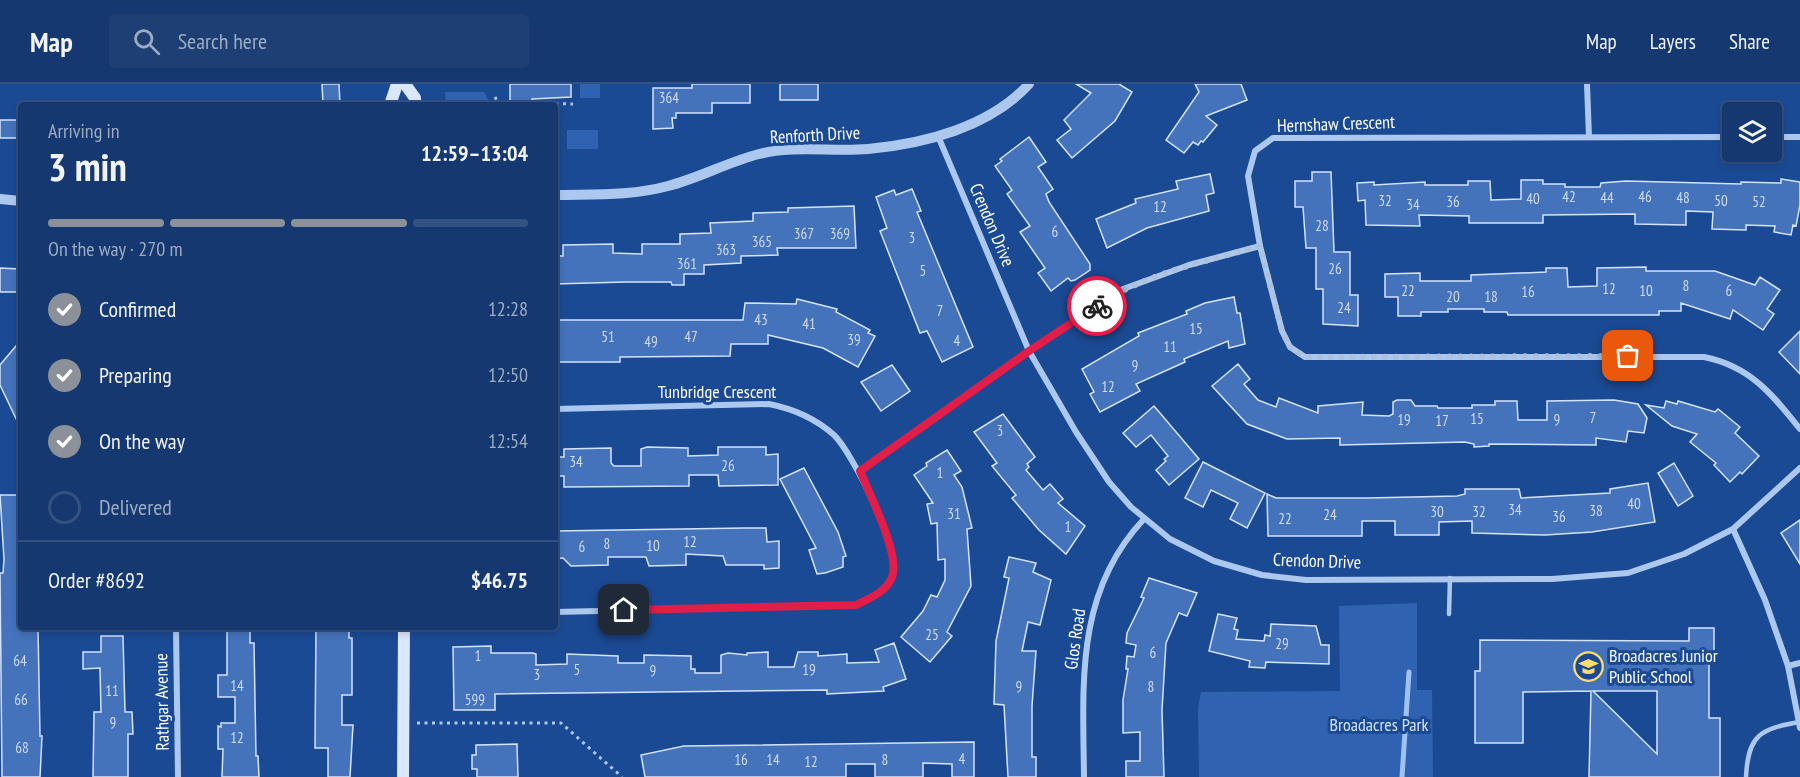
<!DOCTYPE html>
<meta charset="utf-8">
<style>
body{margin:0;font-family:"PT Sans Narrow",sans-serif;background:#1d3f74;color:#f1f3f6;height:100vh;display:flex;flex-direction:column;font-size:22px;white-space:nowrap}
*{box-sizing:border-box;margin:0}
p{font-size:20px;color:#9dacc3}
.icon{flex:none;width:33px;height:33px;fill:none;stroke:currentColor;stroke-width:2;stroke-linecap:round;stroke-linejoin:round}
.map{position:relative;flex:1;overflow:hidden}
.panel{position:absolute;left:18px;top:18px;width:540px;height:528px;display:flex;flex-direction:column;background:#14386f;border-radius:6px;box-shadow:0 3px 9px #0003,0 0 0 2px #335282}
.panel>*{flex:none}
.buttons{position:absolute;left:1722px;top:18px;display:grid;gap:12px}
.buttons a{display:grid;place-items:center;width:60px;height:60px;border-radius:6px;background:#14386f;box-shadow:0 3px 9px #0003,0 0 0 2px #335282;font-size:30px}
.pin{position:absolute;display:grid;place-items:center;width:51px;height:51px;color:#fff;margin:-26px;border-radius:12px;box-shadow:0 3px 9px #0006}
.courier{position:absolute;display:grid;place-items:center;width:60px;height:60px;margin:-30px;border:4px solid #e11d48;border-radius:50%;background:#fff;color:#222;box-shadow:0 2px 8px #0007}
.summary em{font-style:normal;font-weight:800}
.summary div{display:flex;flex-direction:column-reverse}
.summary{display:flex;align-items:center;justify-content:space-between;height:102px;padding:0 30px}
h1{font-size:39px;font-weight:800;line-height:45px}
.bar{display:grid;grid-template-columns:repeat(4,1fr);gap:9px 6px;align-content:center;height:72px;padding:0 30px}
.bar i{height:8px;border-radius:4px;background:#335282}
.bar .selected{background:#8c9099}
.bar p{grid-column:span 4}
.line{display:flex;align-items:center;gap:15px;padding:0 30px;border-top:2px solid #335282}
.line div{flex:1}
ol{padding:0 30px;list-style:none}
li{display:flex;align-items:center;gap:18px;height:66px}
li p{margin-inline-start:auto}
li .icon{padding:6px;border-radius:50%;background:#8c9099;color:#fff;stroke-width:4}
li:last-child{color:#9dacc3}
li i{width:33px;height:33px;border:3px solid #335282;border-radius:50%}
header{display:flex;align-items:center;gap:36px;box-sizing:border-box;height:84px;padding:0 30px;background:#14386f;border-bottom:2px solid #335282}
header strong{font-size:28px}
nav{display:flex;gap:33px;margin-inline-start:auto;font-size:21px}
.search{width:420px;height:54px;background:#1d3f74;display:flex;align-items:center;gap:15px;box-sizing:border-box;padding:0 21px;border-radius:6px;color:#9dacc3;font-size:22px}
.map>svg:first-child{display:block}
.green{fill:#2f63b2}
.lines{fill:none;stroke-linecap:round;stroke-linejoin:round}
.stream{stroke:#a0c2f1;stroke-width:5}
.building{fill:#4473bb;stroke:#d4e3fb;stroke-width:1.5;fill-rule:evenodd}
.path{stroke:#adc8ef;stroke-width:3;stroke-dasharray:3 4.5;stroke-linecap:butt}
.service{stroke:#adc8ef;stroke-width:4.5}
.minor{stroke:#adc8ef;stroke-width:6}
.tertiary{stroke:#adc8ef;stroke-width:10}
.secondary{stroke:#dbe7fb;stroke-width:12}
.done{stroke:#afc0da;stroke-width:6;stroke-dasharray:0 10.8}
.route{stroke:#e11d48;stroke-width:8}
.labels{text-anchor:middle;stroke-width:6;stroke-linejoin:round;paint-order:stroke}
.number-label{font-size:15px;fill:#d0dcee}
.street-label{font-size:18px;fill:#fff;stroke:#1b4a94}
.poi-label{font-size:18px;fill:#fff;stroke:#1b4a94;text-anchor:start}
.park-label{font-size:18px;fill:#d4e3fb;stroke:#1b4a94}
</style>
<header>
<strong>Map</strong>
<div class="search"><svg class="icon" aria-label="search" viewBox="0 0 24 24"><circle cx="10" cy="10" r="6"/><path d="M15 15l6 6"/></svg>Search here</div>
<nav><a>Map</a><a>Layers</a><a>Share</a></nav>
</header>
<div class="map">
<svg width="1800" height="693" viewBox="0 0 1800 693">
<rect width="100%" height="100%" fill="#1b4a94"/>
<g class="green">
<rect x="580" y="0" width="20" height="14"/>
<path d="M445,8H484L491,21H446Z"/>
<rect x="567" y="46" width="31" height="19"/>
<path d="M1417,519V606H1432L1433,693H1199L1198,624L1201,608L1340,607L1339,522Z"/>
</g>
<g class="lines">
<path class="stream" d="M1402,693L1409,588"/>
</g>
<g class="building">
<path d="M322,0H339L340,21H323Z"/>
<path d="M510,0H571V13L532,15V21H510Z"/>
<path d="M692,0H750V19H712V29H676V34H672L673,44L653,45V4H692Z"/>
<rect x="780" y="0" width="38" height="16"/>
<path d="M1076,0H1119L1132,8L1115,37L1072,74L1057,56L1071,45L1064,36L1091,9Z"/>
<path d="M1195,0H1241L1247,16L1206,32L1217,41L1203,58L1201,57L1198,61L1193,58L1184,69L1166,56L1199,8Z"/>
<rect x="0" y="36" width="21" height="18"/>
<path d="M1029,53L1046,78L1038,83L1053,105L1046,110L1049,118L1090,180V186L1075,196L1071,197L1068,194L1051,207L1038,189L1045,184L1020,148L1030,142L1007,110L1012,106L995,82L1002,77L1000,75Z"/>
<path d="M1312,88H1331L1334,168H1350V211H1358V242L1323,240V205H1316V164H1306L1303,123H1295V97H1312Z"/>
<path d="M1210,90L1214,109L1206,111L1209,127L1147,144L1107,164L1096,135L1136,119L1135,115L1178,105L1176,97Z"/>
<path d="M1781,95L1800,98V121L1796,142L1793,141L1791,151L1774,148L1775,142L1746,141V146L1712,145L1713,128L1686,127V141L1635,140V130L1543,131V139H1469V132L1419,131L1420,142L1366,141L1365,116L1358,117L1357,99L1374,98V101L1425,98V101H1468V97H1490L1491,116L1521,115V96H1543V100H1565V103H1600L1601,99L1626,97L1741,100V98L1781,99Z"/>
<path d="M912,105L921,127L917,128L973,263L942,278L927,247L920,249L880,147L887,144L876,113L894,106L896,111Z"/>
<path d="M854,122L856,164H777L778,171L741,172V179L704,181V190H684V201H672L671,198H626L555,200V172H563V161L613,160V169L642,170V160H680V150L711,149L710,139L753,137V129L788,128V124Z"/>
<path d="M1646,183V187H1715L1755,201L1760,193L1780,206L1767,225L1774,230L1763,246L1733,226L1730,235L1681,219V227H1659V231H1508L1507,228H1484V225H1448V228H1421V232H1398V213H1385V190L1420,189V197H1471V191L1546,188V184H1567L1568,203L1597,202V184Z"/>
<path d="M0,184L20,185L19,208H0Z"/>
<path d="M1234,213L1237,229H1240L1245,260L1229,264L1228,257L1184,275L1185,278L1136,300L1140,307L1100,328L1090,310L1094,308L1082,285L1139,252L1138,249L1187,230L1186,227L1205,219Z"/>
<path d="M797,215L837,225L836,228L870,246L868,249L875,252L858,283L823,264L768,251V260H731L730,272L620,273V278H555V236H743L745,219L796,220Z"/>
<path d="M1800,247V290L1779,268Z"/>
<path d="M21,256V345L0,301V281Z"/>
<path d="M1238,280L1250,295L1244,300L1258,316L1276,323L1279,314L1318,329V322L1363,318L1362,331L1389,332L1393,330V318L1397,316H1411L1415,322H1437L1438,324H1472V321H1495V317H1517L1518,336H1547V317L1614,316L1638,320L1647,334L1644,349L1628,347L1626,358L1596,354V361L1489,360V362L1474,363V360L1465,358L1340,361V354L1287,355L1247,340L1212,302Z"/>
<path d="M892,281L910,307L881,327L861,298Z"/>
<path d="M1666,317L1677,320L1678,317L1715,328L1718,325L1740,343L1735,349L1759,372L1742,390L1740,388L1730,398L1714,381L1716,379L1690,358L1697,350L1672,342L1646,321L1664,324Z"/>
<path d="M1154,322L1199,375L1169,401L1156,386L1166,377L1164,375L1168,372L1151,351L1136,363L1123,349Z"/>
<path d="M1003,330L1035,373L1027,380L1029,383L1026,386L1043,406L1050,400L1063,415L1058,419L1085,442L1066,470L1039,446L1012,414L1016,411L992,382L997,379L974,348Z"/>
<path d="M647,363L688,364V372L718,371V363H766V371L778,370V401L719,402L718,391H689V402L564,403V392H555V373H564V365L611,364V379L614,382H641V365Z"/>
<path d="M947,366L961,387L954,391L962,403L972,444L967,445L971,502L947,548L952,552L930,578L901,553L923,527L931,511L937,513L945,496V475L938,476L937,439L931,440L927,420L933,419L914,391L927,382L926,379Z"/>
<path d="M1203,378L1265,409L1247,444L1230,435L1238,419L1211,406L1203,423L1185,414Z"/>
<path d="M1674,379L1693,412L1678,422L1658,389Z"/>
<path d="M804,384L838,448L846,472L843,473V483L825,489L817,490L809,466L816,464L780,395Z"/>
<path d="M1648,399L1655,438L1592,448L1545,451L1472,449V437L1439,438V451H1395V437H1362V452H1268L1267,410L1276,414H1367L1457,412L1465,410V405H1519L1521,414L1610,409V405Z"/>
<path d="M0,411H21V543H38L40,652H42L40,693H2L0,489H3L4,475Z"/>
<path d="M1800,436V480L1781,449Z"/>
<path d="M745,444H766L767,458L779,457V484L764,485V481H726L723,472L686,470V481L649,482L646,473H608V481L571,482L563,474L555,475V447Z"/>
<path d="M1009,473L1036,479L1033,488L1051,496L1040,541L1028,538L1022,567H1036L1032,622V673H1036V693H1008L1004,621L994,620L996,557L1009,494L1004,493Z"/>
<path d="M1149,494L1197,509L1187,532L1179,529L1166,559L1162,626L1164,693H1126V677H1140V648L1123,649V616L1128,585H1126L1127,572L1134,573L1136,561L1126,559L1127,549L1144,514L1141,513Z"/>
<path d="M1218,530L1237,534L1234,545L1238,546L1236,555L1264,557L1265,551L1270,552L1271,540L1316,542L1321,561H1329V580L1266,578L1265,584L1249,583L1250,577L1209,567Z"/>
<path d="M227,543H250V559H254L256,672H258L259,693H222L223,665H218V642L221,643V639H235V613H218V591H227Z"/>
<path d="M316,543H349V554H352V611H342V641H353L350,693H328V664H315Z"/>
<path d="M1689,544H1714V577H1709V634H1720V693H1589L1591,607L1523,608V659H1475V587H1480V556L1689,557ZM1593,607H1657V670Z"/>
<path d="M101,552H123L125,628H132L133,650H128V693H93L94,628H101L100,584L83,585V568H101Z"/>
<path d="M894,559L906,595L883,603L884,607L827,610V606L495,610V626H454L453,563L491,562V569H533L536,570V581L567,580V570L618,572V579H644V571L691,572V585H695V589H721V571L728,569L747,571V569L768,568V583H794L798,568H818V572L847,570V579L879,578L875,566Z"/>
<path d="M974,658V693H952V680L923,679V693H875V680H846V693H645L641,671L684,662Z"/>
<path d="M517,660L518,693H477V685H472V671H476V661Z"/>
</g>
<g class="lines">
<g class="path">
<path d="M495,13L499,21"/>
<path d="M535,21V19L573,20"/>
<path d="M417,639H561L622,693"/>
</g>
<g class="service">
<path d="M1449,530L1450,494"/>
<path d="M1746,693C1748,651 1760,645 1799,638"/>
</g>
<g class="minor">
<path d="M1587,0L1589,53"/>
<path d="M938,52L1029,267L1076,348L1109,398L1131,423L1170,455L1214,477L1262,491L1306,496L1552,495L1628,489L1684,470L1733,445L1800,384"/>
<path d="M1732,53L1273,54L1255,67L1248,92L1260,162L1282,247L1290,263L1305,273H1704C1750,282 1773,311 1800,345"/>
<path d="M1772,53H1800"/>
<path d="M555,325L769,320C794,325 815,334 834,351C853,369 903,471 892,493C885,508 870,514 856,521L555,528"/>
<path d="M860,387L1029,267L1123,205L1189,181L1260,162"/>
<path d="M1733,445L1765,516L1788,582L1800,644"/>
<path d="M176,543L178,693"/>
<path d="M1788,582L1800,579"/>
<path d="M1084,693C1083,599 1075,508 1144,435"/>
</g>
<g class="tertiary">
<path d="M555,111C592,110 632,112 668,102C699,94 728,78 759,70C794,61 832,68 868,65C924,60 990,43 1029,0"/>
<path d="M0,115L21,117"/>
</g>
<g class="secondary">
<path d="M405,0L415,14V21"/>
<path d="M390,21L397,0"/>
<path d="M403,693L404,543"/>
</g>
</g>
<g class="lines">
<path class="done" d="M1097,222C1146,189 1204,178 1260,162L1282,247L1290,263L1305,273L1628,272"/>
<path class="route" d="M624,526L856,521C870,514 886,508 892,493C901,472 869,409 860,387L1029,267L1097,222"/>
</g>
<defs>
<symbol id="school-ring" viewBox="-11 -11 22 22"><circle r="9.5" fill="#1b4a94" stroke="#ffdc6b" stroke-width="1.5"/><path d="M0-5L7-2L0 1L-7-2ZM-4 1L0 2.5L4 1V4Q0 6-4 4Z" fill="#ffdc6b"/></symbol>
</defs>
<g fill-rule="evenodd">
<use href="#school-ring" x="1572" y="566" width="33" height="33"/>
</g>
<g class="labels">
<g class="number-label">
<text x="669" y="19">364</text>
<text x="1569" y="118">42</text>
<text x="1645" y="118">46</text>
<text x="1607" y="119">44</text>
<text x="1683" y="119">48</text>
<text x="1533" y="120">40</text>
<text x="1385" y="122">32</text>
<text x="1721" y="122">50</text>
<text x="1453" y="123">36</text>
<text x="1759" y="123">52</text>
<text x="1413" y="126">34</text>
<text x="1160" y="128">12</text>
<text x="1322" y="147">28</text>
<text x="1055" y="153">6</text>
<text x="804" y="155">367</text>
<text x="840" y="155">369</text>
<text x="912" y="159">3</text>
<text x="762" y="163">365</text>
<text x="726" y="171">363</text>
<text x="687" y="185">361</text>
<text x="1335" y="190">26</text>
<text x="923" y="192">5</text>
<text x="1686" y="207">8</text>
<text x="1609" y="210">12</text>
<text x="1408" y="212">22</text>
<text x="1646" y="212">10</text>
<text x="1729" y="212">6</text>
<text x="1528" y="213">16</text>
<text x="1453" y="218">20</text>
<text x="1491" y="218">18</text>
<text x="1344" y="229">24</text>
<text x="940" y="232">7</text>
<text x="761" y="241">43</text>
<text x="809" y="245">41</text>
<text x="1196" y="250">15</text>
<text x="608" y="258">51</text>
<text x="691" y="258">47</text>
<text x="854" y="261">39</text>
<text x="957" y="262">4</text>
<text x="651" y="263">49</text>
<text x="1170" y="268">11</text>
<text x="1135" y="287">9</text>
<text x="1108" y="308">12</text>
<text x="1593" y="339">7</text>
<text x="1477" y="340">15</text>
<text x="1404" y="341">19</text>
<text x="1557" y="341">9</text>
<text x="1442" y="342">17</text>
<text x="1000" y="352">3</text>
<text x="576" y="383">34</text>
<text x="728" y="387">26</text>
<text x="940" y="394">1</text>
<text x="1634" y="425">40</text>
<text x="1515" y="431">34</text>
<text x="1596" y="432">38</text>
<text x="1437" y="433">30</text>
<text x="1479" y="433">32</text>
<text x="954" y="435">31</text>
<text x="1330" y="436">24</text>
<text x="1559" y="438">36</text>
<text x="1285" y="440">22</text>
<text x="1068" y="448">1</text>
<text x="690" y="463">12</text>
<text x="607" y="465">8</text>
<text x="653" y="467">10</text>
<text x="582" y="468">6</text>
<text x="932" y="556">25</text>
<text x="1282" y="565">29</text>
<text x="1153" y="574">6</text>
<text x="478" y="577">1</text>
<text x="20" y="582">64</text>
<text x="577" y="591">5</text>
<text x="809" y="591">19</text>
<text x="653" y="592">9</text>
<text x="537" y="596">3</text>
<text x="237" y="607">14</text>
<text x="1019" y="608">9</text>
<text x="1151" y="608">8</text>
<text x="112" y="612">11</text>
<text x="21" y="621">66</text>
<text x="475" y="621">599</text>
<text x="113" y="644">9</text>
<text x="237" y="659">12</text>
<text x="22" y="669">68</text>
<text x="962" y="680">4</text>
<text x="741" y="681">16</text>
<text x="773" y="681">14</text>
<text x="885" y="681">8</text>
<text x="811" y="683">12</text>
</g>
<g class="street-label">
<text transform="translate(1336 40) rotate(-2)" y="6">Hernshaw Crescent</text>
<text transform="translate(815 51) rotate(-3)" y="6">Renforth Drive</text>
<text transform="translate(992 141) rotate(67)" y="6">Crendon Drive</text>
<text x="717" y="314">Tunbridge Crescent</text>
<text transform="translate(1317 477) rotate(2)" y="6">Crendon Drive</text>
<text transform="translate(1075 555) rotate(-82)" y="6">Glos Road</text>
<text transform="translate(162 618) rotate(-91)" y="6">Rathgar Avenue</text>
</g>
<g class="poi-label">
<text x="1609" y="578">Broadacres Junior<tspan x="1609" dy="21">Public School</tspan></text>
</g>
<g class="park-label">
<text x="1379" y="647">Broadacres Park</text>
</g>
</g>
</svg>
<div class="buttons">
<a><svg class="icon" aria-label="layers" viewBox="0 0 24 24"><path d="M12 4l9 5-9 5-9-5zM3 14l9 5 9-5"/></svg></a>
</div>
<div class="pin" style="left:1628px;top:272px;background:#ea580c"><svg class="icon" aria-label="bag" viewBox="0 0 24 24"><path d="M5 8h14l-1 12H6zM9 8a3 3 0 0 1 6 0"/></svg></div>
<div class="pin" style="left:624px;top:526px;background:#1f2937"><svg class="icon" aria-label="home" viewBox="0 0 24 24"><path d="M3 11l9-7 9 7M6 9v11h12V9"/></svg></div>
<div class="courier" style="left:1097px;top:222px"><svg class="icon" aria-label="bike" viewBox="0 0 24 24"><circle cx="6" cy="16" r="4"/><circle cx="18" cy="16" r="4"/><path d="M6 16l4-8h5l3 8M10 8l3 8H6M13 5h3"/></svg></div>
<section class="panel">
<div class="summary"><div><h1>3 min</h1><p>Arriving in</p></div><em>12:59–13:04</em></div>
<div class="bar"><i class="selected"></i><i class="selected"></i><i class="selected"></i><i></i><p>On the way · 270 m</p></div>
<ol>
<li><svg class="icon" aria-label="check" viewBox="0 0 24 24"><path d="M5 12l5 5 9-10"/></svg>Confirmed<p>12:28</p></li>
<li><svg class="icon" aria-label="check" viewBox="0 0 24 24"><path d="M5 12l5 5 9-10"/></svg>Preparing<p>12:50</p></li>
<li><svg class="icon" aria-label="check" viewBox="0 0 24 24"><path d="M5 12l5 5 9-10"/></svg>On the way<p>12:54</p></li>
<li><i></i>Delivered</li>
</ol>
<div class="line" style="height:78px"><div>Order #8692</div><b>$46.75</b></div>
</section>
</div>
